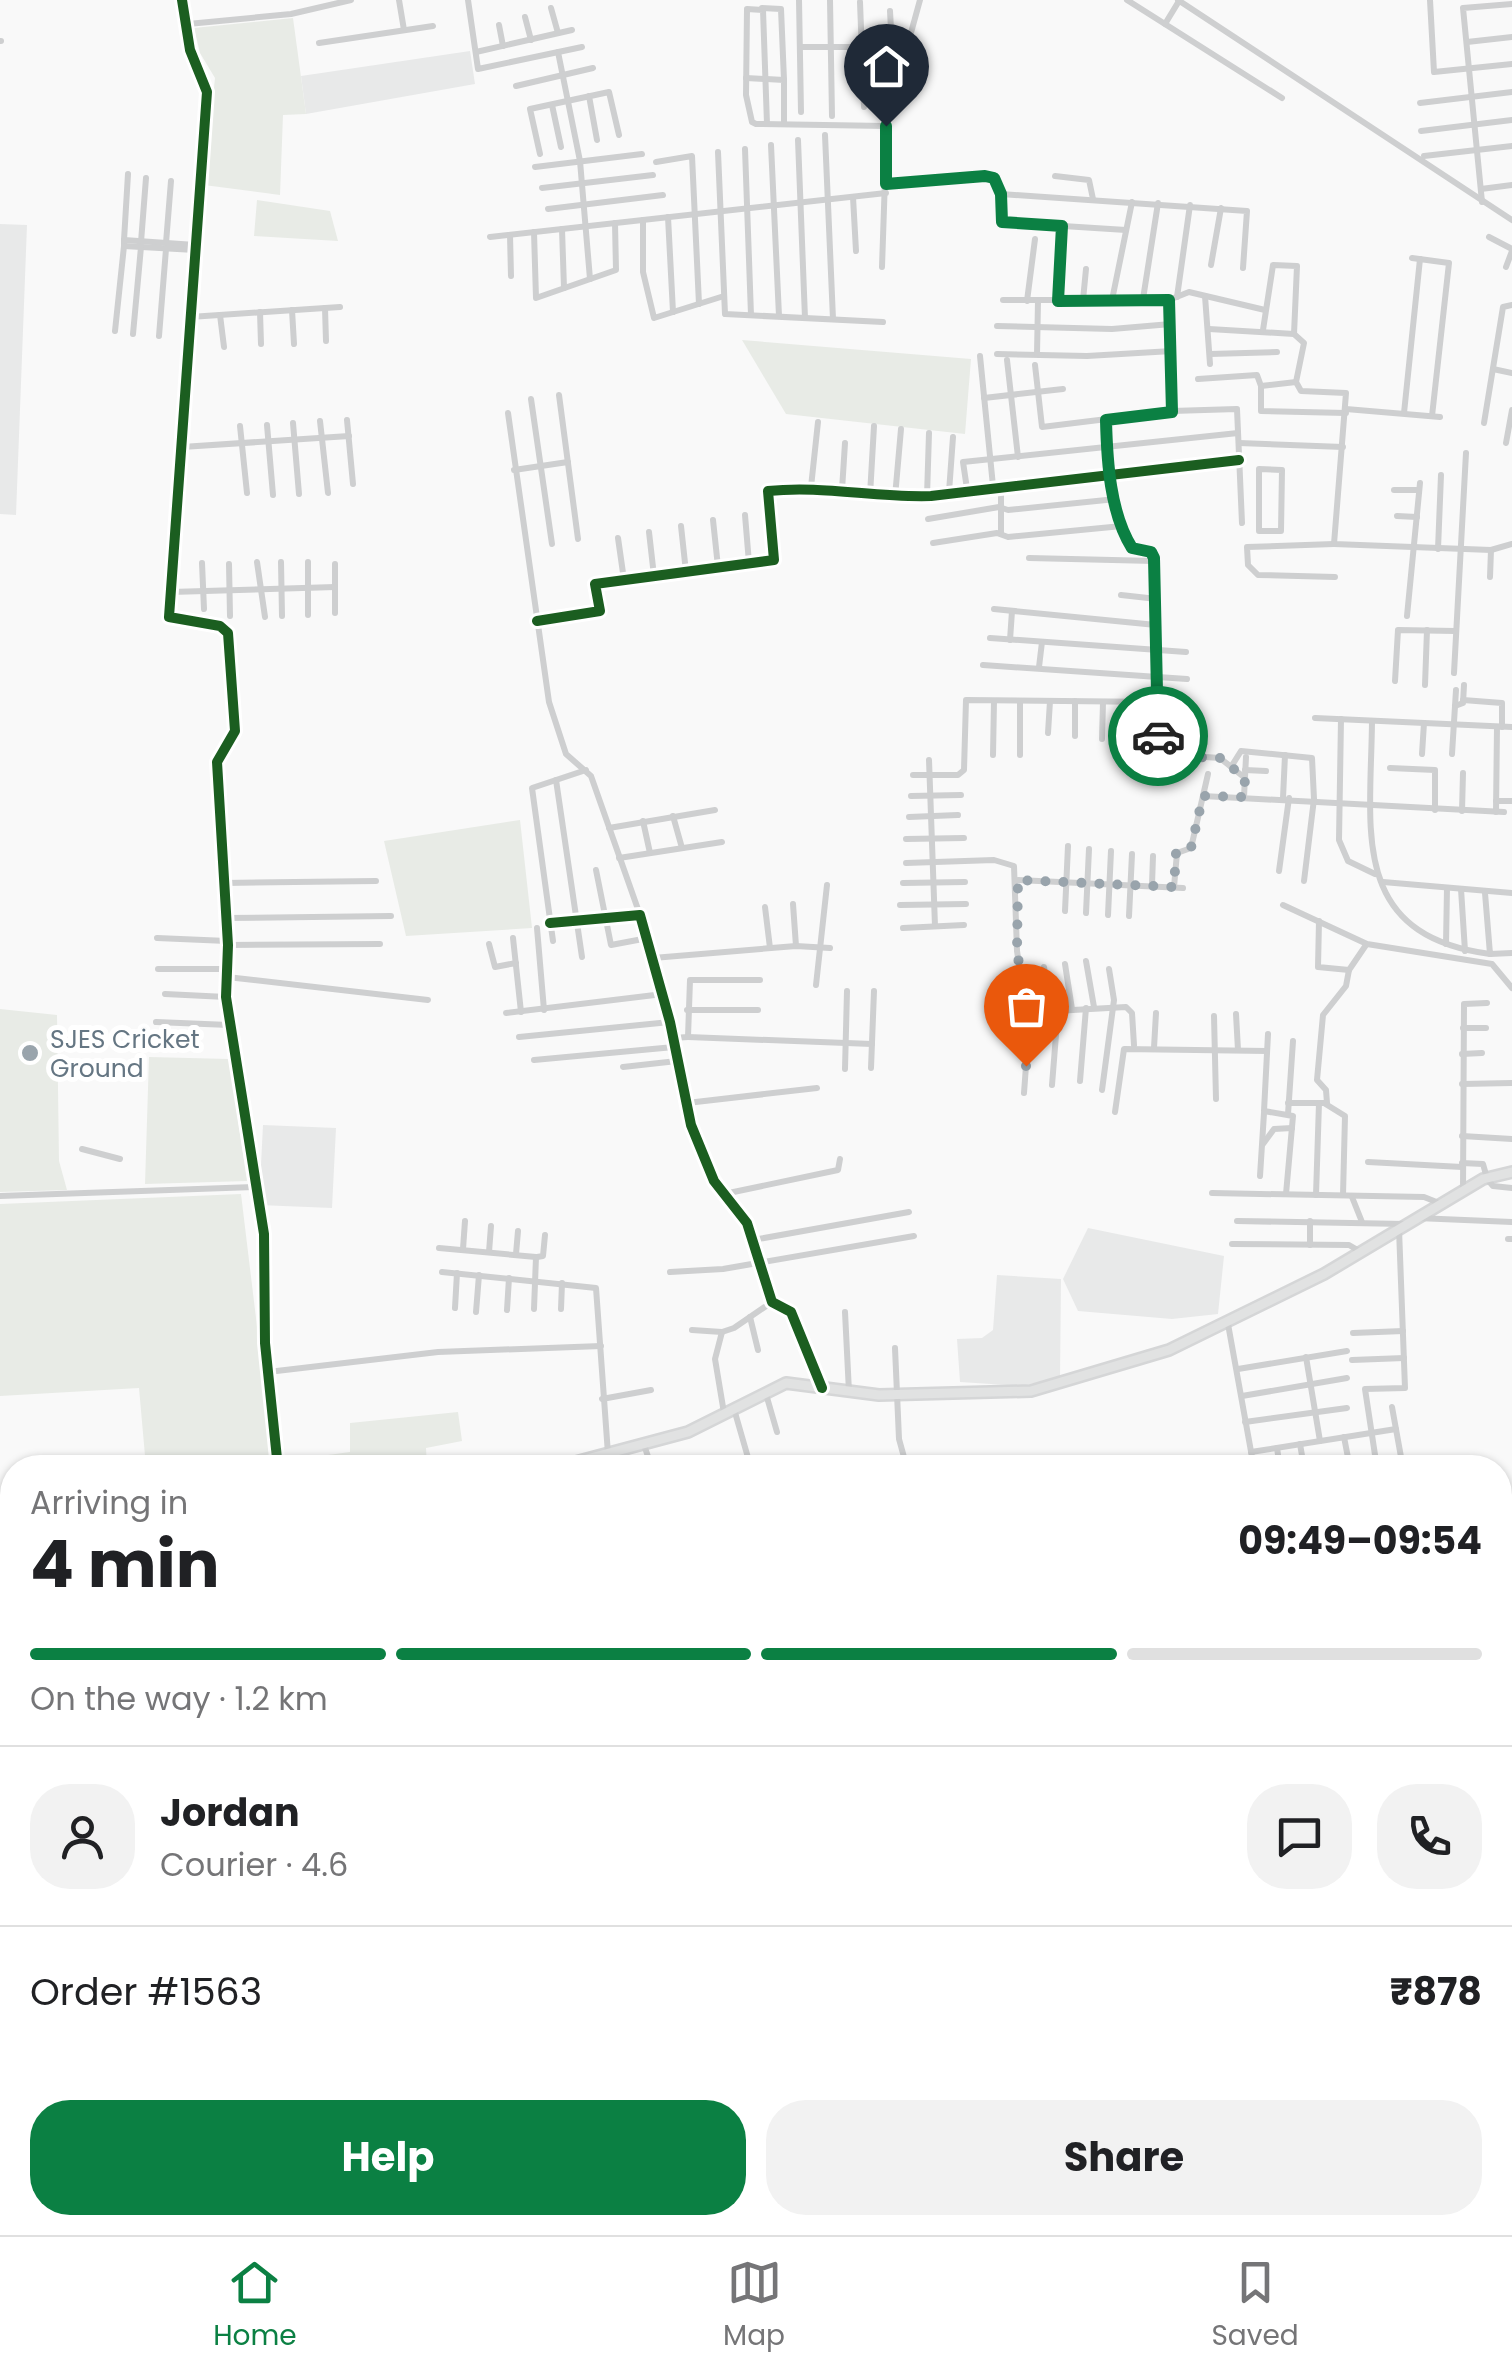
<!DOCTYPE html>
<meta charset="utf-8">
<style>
body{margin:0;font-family:Poppins,sans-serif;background:#f2f2f2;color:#202124;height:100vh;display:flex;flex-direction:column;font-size:38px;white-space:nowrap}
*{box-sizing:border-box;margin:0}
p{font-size:32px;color:#757577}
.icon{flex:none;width:55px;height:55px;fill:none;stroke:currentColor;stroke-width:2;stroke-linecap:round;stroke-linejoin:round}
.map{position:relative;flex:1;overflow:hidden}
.details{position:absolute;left:0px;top:1455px;width:1512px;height:780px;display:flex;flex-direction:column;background:#fff;border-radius:40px 40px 0 0;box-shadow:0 2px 8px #0004}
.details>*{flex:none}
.pin{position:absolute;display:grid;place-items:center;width:85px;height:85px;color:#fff;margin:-102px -42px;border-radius:50% 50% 50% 0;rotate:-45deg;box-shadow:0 0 10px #0007}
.pin .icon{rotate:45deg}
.courier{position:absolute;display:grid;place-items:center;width:100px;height:100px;margin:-50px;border:8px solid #0b8043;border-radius:50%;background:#fff;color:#222;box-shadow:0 2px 12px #0007}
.head em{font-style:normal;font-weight:700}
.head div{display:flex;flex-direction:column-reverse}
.head{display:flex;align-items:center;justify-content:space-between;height:170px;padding:0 30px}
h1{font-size:65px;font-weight:700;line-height:75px}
.bar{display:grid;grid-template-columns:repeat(4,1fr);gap:15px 10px;align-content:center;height:120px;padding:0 30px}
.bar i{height:12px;border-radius:8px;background:#e0e0e0}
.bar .on{background:#0b8043}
.bar p{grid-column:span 4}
.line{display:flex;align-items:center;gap:25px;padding:0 30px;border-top:2px solid #e0e0e0}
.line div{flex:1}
.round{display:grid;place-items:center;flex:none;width:105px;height:105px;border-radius:40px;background:#f2f2f2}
.cta{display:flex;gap:20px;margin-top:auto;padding:20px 30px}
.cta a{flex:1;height:115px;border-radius:40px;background:#0b8043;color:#fff;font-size:40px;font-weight:700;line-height:115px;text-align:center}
.cta a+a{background:#f2f2f2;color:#202124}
.dock{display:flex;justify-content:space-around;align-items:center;height:140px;border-top:2px solid #e0e0e0;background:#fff;font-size:28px;color:#757577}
.dock a{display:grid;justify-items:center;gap:5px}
.dock .on{color:#0b8043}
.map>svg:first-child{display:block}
.built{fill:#e8e9e9}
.green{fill:#e8ebe6}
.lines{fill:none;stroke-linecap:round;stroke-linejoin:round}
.stream{stroke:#ced6d9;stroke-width:2.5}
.major-casing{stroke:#d5d6d7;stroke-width:14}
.minor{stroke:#cecfd0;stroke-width:6}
.major{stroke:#e1e2e2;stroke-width:9}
.cycleway-casing{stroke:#fff;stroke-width:16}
.cycleway{stroke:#1b5e20;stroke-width:10}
.done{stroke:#99a4ac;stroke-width:10;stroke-dasharray:0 18}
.route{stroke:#0b8043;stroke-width:12}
.poi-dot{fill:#99a4ac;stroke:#fff;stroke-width:4}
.labels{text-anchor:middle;stroke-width:10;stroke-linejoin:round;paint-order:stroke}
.poi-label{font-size:25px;fill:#657683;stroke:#fff;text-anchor:start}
</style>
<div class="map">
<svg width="1512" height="2235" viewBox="0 0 1512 2235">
<rect width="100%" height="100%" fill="#f9f9f9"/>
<g class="built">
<path d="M470,51L475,84L306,114L301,76Z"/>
<path d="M0,224L27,225L16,515L0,514Z"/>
<path d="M263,1125L336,1128L332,1208L259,1205Z"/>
<path d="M1088,1228L1224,1256L1218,1314L1172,1319L1078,1311L1063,1279Z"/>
<path d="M997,1275L1061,1279L1060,1378L1020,1386L960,1382L957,1339L982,1338L993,1330Z"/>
<path d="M12,1656V1741L0,1743V1658Z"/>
<path d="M12,1830V1941L0,1942V1831Z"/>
</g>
<g class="green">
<path d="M293,18L306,114L283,115L280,195L204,185L215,78L200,53L194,28Z"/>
<path d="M257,200L330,211L338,241L254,236Z"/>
<path d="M742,340L971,359L965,434L786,414Z"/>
<path d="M520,820L532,928L406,936L384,841Z"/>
<path d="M0,1009L57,1015L59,1161L67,1190L0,1192Z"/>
<path d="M149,1057L229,1059L247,1181L145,1184Z"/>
<path d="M241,1194L274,1467H146L139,1388L0,1396V1204Z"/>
<path d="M458,1412L462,1441L426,1448L427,1467H329L328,1455L350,1452V1423Z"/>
<path d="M12,2173V2222L151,2223L149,2235H0V2174Z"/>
<path d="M301,2223H373L376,2235H304Z"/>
<path d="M951,2223V2222L1049,2223L1047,2232L950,2234Z"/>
<path d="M1278,2223H1464L1460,2235H1314Z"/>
</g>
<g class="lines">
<g class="stream">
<path d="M0,1949L7,1952L12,1978"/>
<path d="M1500,2203L1512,2216"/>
<path d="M0,2209L12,2206"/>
<path d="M101,2235L106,2222"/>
</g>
<defs>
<g id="major">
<path d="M553,1468L688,1432L786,1383L879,1395L1031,1391L1169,1350L1324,1274L1483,1179L1512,1172"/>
<path d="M0,1737L12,1735"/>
</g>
</defs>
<use href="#major" class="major-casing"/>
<g class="minor">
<path d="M182,0L190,50L207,92L169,617L220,626L228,633L235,731L217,762L228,945L226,997L264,1234L265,1343L278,1468"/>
<path d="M399,0L404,30"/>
<path d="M468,0L478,69L582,47"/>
<path d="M799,0L801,112"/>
<path d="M830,0L832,116"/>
<path d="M1127,0L1282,98"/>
<path d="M1178,0L1512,220"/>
<path d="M1430,0L1434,72L1512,64"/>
<path d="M860,2L864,107"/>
<path d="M551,8L558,33"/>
<path d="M762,8L781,9L784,80"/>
<path d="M890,11L892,47"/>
<path d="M525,17L531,40"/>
<path d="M188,24L291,14L351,0"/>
<path d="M1165,24L1179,1"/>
<path d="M499,25L503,46"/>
<path d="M0,41H1"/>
<path d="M1467,42L1512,37"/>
<path d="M319,43L433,26"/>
<path d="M801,47H907"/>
<path d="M476,52L572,30"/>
<path d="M558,52L580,161L590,279"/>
<path d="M746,78L784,80V124"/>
<path d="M516,86L593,68"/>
<path d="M589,96L597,140"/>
<path d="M1420,103L1512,92"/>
<path d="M552,105L561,147"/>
<path d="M767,124L763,10L747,9L746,95L752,122L756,124L886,126"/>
<path d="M1421,131L1512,120"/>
<path d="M825,135L833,319"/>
<path d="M798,140L805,318"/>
<path d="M771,145L779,316"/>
<path d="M745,149L751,315"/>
<path d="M718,152L725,314L883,322"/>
<path d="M540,154L530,109L609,92L619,135"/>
<path d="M1424,156L1512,146"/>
<path d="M656,162L692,156L699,304"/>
<path d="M535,167L642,154"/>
<path d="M1055,176L1089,180L1093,199"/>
<path d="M886,184L985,176L994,178L1001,194L1002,222L1126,230"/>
<path d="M542,188L653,175"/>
<path d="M1481,189L1512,185"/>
<path d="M1001,194L1247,211L1243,268"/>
<path d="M853,197L856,251"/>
<path d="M1482,202L1463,8L1512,4"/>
<path d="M548,209L663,195"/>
<path d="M668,217L673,312"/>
<path d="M643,220V272L654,318L724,296"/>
<path d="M562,229L564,288"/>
<path d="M534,232L536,298L616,270L615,223"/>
<path d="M510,235L511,276"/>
<path d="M490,237L886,193"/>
<path d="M1489,237L1512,249"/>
<path d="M124,240L128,174"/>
<path d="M141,242L146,178"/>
<path d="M166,243L171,181"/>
<path d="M124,246V240L195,245"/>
<path d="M124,246L195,250"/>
<path d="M1412,258L1449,263L1432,416"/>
<path d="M1211,265L1221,208"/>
<path d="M882,267L887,120L920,0"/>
<path d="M1506,267L1512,251"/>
<path d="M1205,296L1210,364"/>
<path d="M1177,297L1190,205"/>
<path d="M1143,299L1158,203"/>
<path d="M1003,300H1169"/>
<path d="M1083,300L1086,269"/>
<path d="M1112,300L1132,202"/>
<path d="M1027,301L1035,239"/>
<path d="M1058,301L1062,226"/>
<path d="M325,308L326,341"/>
<path d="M292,310L294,344"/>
<path d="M260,312L261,344"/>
<path d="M220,315L224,347"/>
<path d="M190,317L340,307"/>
<path d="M997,326L1112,329L1171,324"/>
<path d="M1209,329L1294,334L1304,343L1296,382L1301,391L1346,393L1334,544L1491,550L1512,544"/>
<path d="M1263,330L1273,265L1297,266L1294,334"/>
<path d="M115,331L124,246"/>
<path d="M133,334L141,247"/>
<path d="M159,336L166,249"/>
<path d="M997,354L1087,356L1172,351"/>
<path d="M1037,354L1038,301"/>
<path d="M1210,354L1277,352"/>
<path d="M980,356L993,486"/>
<path d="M1007,360L1018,457"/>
<path d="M1035,365L1042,427L1172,411L1169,300L1189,292L1265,310"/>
<path d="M1493,369L1512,373"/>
<path d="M1198,379L1257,375L1261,386L1296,382"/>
<path d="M1261,386V411L1346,413"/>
<path d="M559,395L578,539"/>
<path d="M984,398L1063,389"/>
<path d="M531,399L552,544"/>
<path d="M1346,409L1440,417"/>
<path d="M1172,411L1237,409L1242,523"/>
<path d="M508,413L549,702L566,754L591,776L640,915"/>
<path d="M1404,413L1420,259"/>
<path d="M347,420L353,484"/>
<path d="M320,421L328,493"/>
<path d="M1105,421C1108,463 1113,506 1130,546L1151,553L1153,558L1161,754L1220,758L1245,778"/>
<path d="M293,423L299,494"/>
<path d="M1484,423L1503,307L1512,305"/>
<path d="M267,425L273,495"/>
<path d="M240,426L247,493"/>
<path d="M1239,443L1343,447"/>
<path d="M1506,443L1512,410"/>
<path d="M182,447L349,436"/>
<path d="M1259,469L1282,470L1281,531H1259Z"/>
<path d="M514,470L568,462"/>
<path d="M1001,485V534"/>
<path d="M811,487L818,422"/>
<path d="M967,489L963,462L1238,433"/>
<path d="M842,490L845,443"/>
<path d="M1394,490H1419"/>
<path d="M949,492L953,437"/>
<path d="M870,495L874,426"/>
<path d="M927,496L929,433"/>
<path d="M895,497L901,429"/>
<path d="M745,515L749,563"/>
<path d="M1397,516L1417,517"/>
<path d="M928,519L999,507L1008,510L1116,499"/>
<path d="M713,520L718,567"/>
<path d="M681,526L686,572"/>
<path d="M649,532L654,576"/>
<path d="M618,538L624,580"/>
<path d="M933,543L997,533L1008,537L1122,526"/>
<path d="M1334,544L1247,547L1248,565L1258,575L1335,577"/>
<path d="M1438,549L1441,475"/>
<path d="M1029,558L1154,561"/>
<path d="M257,562L265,617"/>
<path d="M281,562L282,616"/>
<path d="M308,562V615"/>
<path d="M202,563L204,609"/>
<path d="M229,564L230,616"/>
<path d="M335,564V613"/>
<path d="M1490,577L1491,550"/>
<path d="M171,592L335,587"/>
<path d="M1121,595L1157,599"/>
<path d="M994,609L1156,625"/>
<path d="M1407,616L1420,483"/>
<path d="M537,621L600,611L595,584L774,560L768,491C823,485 875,498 931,496L1239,460"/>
<path d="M990,638L1186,652"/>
<path d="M1010,640L1012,611"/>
<path d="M983,665L1187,679"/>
<path d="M1039,667L1042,642"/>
<path d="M1454,673L1466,453"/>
<path d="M1395,681L1398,630L1455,631"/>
<path d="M1425,685L1427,630"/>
<path d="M1463,700L1502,703V727"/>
<path d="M1075,701V736"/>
<path d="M1455,706L1463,703L1464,685"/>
<path d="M1315,718L1512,727"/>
<path d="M1341,719L1339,840L1348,861L1375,874"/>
<path d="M1372,721C1371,829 1348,935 1490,954"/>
<path d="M1048,733L1050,701"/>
<path d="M1102,739L1103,702"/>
<path d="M1128,743L1129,702"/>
<path d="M1422,754L1424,723"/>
<path d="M1452,754L1456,690"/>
<path d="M993,755L994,701"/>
<path d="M1020,755V701"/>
<path d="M929,760L935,926"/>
<path d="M1231,767L1241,751L1312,758L1314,799L1304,881"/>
<path d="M1390,768L1435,770V810"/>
<path d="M1245,770L1266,771"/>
<path d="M913,775H958L964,770L966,700L1158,702"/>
<path d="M556,780L582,957"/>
<path d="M911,796L961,795"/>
<path d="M1203,796L1504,812"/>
<path d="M1244,797L1246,757"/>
<path d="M1283,798L1285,755"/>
<path d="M1496,801H1512"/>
<path d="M1462,811L1463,773"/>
<path d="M1496,812L1497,727"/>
<path d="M673,816L682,848"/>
<path d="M909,817L958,815"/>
<path d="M643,821L650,853"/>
<path d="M609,828L715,810"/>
<path d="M906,839L964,838"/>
<path d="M619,858L722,842"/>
<path d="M906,863L994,860L1014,866L1017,951L1026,1008L1030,1012L1024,1093"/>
<path d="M596,870L611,945L648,938"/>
<path d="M1279,871L1289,798"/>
<path d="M1018,880L1183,888"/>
<path d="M1383,882L1512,893"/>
<path d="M224,883L376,881"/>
<path d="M903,883L965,882"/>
<path d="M1152,885L1153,856"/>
<path d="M1174,887L1177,853L1191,848L1208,774"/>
<path d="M1461,889L1465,951"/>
<path d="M1485,893L1490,954L1512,953"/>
<path d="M793,904L796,946"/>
<path d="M900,905L966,904"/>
<path d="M1283,905L1367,944L1492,964L1512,988"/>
<path d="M765,907L770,948"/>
<path d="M1065,911L1068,846"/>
<path d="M1086,913L1089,849"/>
<path d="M1108,915L1111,851"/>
<path d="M1129,916L1132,854"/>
<path d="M226,918L391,916"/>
<path d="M1319,921L1318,967L1349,970"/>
<path d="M550,923L640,915L670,1022L691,1125L714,1181L747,1223L772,1302L791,1312L822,1388"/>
<path d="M537,928L544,1010"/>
<path d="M903,928L964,925"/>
<path d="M157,938L227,941"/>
<path d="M513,938L521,1012"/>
<path d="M553,941L532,788L586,770"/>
<path d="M489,944L495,967L516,963"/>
<path d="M1446,944L1447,888"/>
<path d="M228,945L380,944"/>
<path d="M653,958L796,946L830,948"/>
<path d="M1086,961L1094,1007"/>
<path d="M1065,964L1072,1009"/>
<path d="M1044,967L1050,1011"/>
<path d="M158,969H227"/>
<path d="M227,977L428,1000"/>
<path d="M816,985L827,885"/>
<path d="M165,994L226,997"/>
<path d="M687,1010H758"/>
<path d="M506,1013L663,994"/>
<path d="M1020,1013L1126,1007L1132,1013L1134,1045"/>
<path d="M1236,1014L1238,1050"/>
<path d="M1214,1016L1216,1099"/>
<path d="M156,1022L229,1025"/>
<path d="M1463,1028H1486"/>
<path d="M1268,1034L1264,1111L1293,1116L1286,1194"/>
<path d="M519,1037L670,1022"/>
<path d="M688,1037L872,1044"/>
<path d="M673,1038L688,1037L690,980H760"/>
<path d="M1154,1048L1156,1013"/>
<path d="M1462,1054L1482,1053"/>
<path d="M534,1060L674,1047"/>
<path d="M623,1067L677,1061"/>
<path d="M871,1068L874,991"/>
<path d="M845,1069L847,991"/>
<path d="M1080,1081L1086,1008"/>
<path d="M1462,1084L1512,1083"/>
<path d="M1052,1085L1058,1010"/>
<path d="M1102,1090L1114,1000L1109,969"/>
<path d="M687,1103L817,1088"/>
<path d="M1288,1103H1324L1345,1116L1343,1195"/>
<path d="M1327,1103L1326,1090L1317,1080L1323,1015L1346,986L1349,970L1366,945"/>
<path d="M1115,1112L1124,1049L1267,1051"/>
<path d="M1288,1114L1293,1041"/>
<path d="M1462,1136L1512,1139"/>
<path d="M1263,1144L1274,1129L1292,1128"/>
<path d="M82,1149L120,1159"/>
<path d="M1368,1162L1462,1167"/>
<path d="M1462,1163L1483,1164L1487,1178"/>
<path d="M1260,1176L1264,1113"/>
<path d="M1487,1179L1493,1186L1512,1188"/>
<path d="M1463,1190L1464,1004L1487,1003"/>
<path d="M1212,1193L1424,1197L1439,1203"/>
<path d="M724,1194L838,1170L840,1159"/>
<path d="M1316,1195L1319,1103"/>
<path d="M0,1196L254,1187"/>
<path d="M1352,1197L1362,1222"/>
<path d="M1417,1218L1512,1222"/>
<path d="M1237,1221L1405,1224"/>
<path d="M1508,1239H1512"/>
<path d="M753,1240L909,1212"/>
<path d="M1232,1244L1349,1245L1361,1252"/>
<path d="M1310,1245V1221"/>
<path d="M439,1248L536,1257L534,1309"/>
<path d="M463,1249L465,1221"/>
<path d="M489,1252L491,1226"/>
<path d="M516,1254L518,1231"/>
<path d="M537,1257L543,1256L545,1235"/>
<path d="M442,1272L596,1288L608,1454"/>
<path d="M670,1272L723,1269L914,1236"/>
<path d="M455,1308L457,1273"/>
<path d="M561,1309L562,1283"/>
<path d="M507,1310L509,1278"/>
<path d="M476,1312L479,1275"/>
<path d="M845,1312L849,1392"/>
<path d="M750,1317L758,1350"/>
<path d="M1228,1324L1254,1468"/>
<path d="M692,1330L722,1332L734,1328L772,1302"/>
<path d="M722,1332L715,1359L724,1413"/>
<path d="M1353,1333L1403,1331"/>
<path d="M895,1348L899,1439L907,1468"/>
<path d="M1306,1357L1320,1441"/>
<path d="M1352,1360L1404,1358"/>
<path d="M1238,1369L1347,1351"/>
<path d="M268,1372L438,1352L601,1346"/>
<path d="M766,1394L777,1432"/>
<path d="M1242,1396L1347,1378"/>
<path d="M602,1399L651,1390"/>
<path d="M1392,1407L1403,1468"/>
<path d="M734,1409L751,1468"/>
<path d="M1245,1422L1347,1408"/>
<path d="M1344,1437L1350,1468"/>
<path d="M1300,1444L1304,1467"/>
<path d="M644,1445L652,1468"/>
<path d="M1277,1448L1280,1468"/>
<path d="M1251,1452L1396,1429"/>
<path d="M1226,1461L1227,1468"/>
<path d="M1204,1465V1468"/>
<path d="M1377,1468L1365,1389L1405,1388L1399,1229"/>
<path d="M0,1588H12"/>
<path d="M0,1620V1621"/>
<path d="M0,1707L2,1737"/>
<path d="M0,1814L12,1812"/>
<path d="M0,1855L12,1854"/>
<path d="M0,2024H2"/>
<path d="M1500,2111L1512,2060"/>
<path d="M0,2152L12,2150"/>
<path d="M1500,2163L1512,2165"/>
<path d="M238,2222V2235"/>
<path d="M389,2222L392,2235"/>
<path d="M423,2222L427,2235"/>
<path d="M657,2222L659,2235"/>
<path d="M930,2222V2235"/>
<path d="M1062,2235L1063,2229"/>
<path d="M1145,2235L1148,2222"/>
<path d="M1170,2235L1173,2222"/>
<path d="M1197,2235L1200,2222"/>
<path d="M1225,2235L1227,2222"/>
<path d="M1470,2235L1473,2222"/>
</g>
<use href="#major" class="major"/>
<defs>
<g id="cycleway">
<path d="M182,0L190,50L207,92L169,617L220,626L228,633L235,731L217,762L228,945L226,997L264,1234L265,1343L278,1468"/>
<path d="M537,621L600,611L595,584L774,560L768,491C823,485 875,498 931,496L1239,460"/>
<path d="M550,923L640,915L670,1022L691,1125L714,1181L747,1223L772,1302L791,1312L822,1388"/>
</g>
</defs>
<use href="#cycleway" class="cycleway-casing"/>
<use href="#cycleway" class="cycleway"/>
</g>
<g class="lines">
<path class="done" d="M1026,1066L1030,1012L1026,1008L1017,951L1018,880L1174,887L1176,853L1191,848L1203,796L1244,797L1245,778L1220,758L1164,756L1158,736"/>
<path class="route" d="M886,126V184L985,176L994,178L1001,194L1002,222L1062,226L1058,301L1169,300L1172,412L1106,420C1107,461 1110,513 1132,548L1151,552L1154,558L1158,736"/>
</g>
<circle class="poi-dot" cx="30" cy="1053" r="10"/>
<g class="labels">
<g class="poi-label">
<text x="50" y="1048">SJES Cricket<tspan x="50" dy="29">Ground</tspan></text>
</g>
</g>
</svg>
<div class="pin" style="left:1026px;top:1066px;background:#ea580c"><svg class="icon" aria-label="bag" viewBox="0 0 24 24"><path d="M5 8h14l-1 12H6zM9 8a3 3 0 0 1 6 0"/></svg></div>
<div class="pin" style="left:886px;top:126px;background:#1f2937"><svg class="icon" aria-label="home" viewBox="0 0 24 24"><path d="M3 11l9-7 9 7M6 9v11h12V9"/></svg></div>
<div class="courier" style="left:1158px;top:736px"><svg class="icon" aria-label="car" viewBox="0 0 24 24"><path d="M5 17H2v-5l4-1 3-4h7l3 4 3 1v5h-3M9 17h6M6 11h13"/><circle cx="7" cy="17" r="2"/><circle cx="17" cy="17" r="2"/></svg></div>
<section class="details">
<div class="head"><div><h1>4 min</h1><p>Arriving in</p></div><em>09:49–09:54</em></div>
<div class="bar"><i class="on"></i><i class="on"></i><i class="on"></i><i></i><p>On the way · 1.2 km</p></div>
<div class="line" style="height:180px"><a class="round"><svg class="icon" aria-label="person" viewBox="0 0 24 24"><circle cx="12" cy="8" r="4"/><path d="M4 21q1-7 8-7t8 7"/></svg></a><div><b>Jordan</b><p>Courier · 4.6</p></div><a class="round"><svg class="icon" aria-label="chat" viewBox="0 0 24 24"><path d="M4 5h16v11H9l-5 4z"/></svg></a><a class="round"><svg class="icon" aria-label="phone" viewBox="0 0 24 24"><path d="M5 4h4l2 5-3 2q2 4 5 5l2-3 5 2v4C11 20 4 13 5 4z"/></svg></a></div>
<div class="line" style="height:130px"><div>Order #1563</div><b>₹878</b></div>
<div class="cta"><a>Help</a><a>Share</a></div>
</section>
</div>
<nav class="dock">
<a class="on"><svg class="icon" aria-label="home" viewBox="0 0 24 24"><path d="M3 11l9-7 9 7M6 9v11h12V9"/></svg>Home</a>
<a><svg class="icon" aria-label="map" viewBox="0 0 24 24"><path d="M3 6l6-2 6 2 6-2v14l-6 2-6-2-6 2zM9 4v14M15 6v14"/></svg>Map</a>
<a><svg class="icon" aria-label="saved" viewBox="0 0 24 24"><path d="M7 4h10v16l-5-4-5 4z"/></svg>Saved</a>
</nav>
